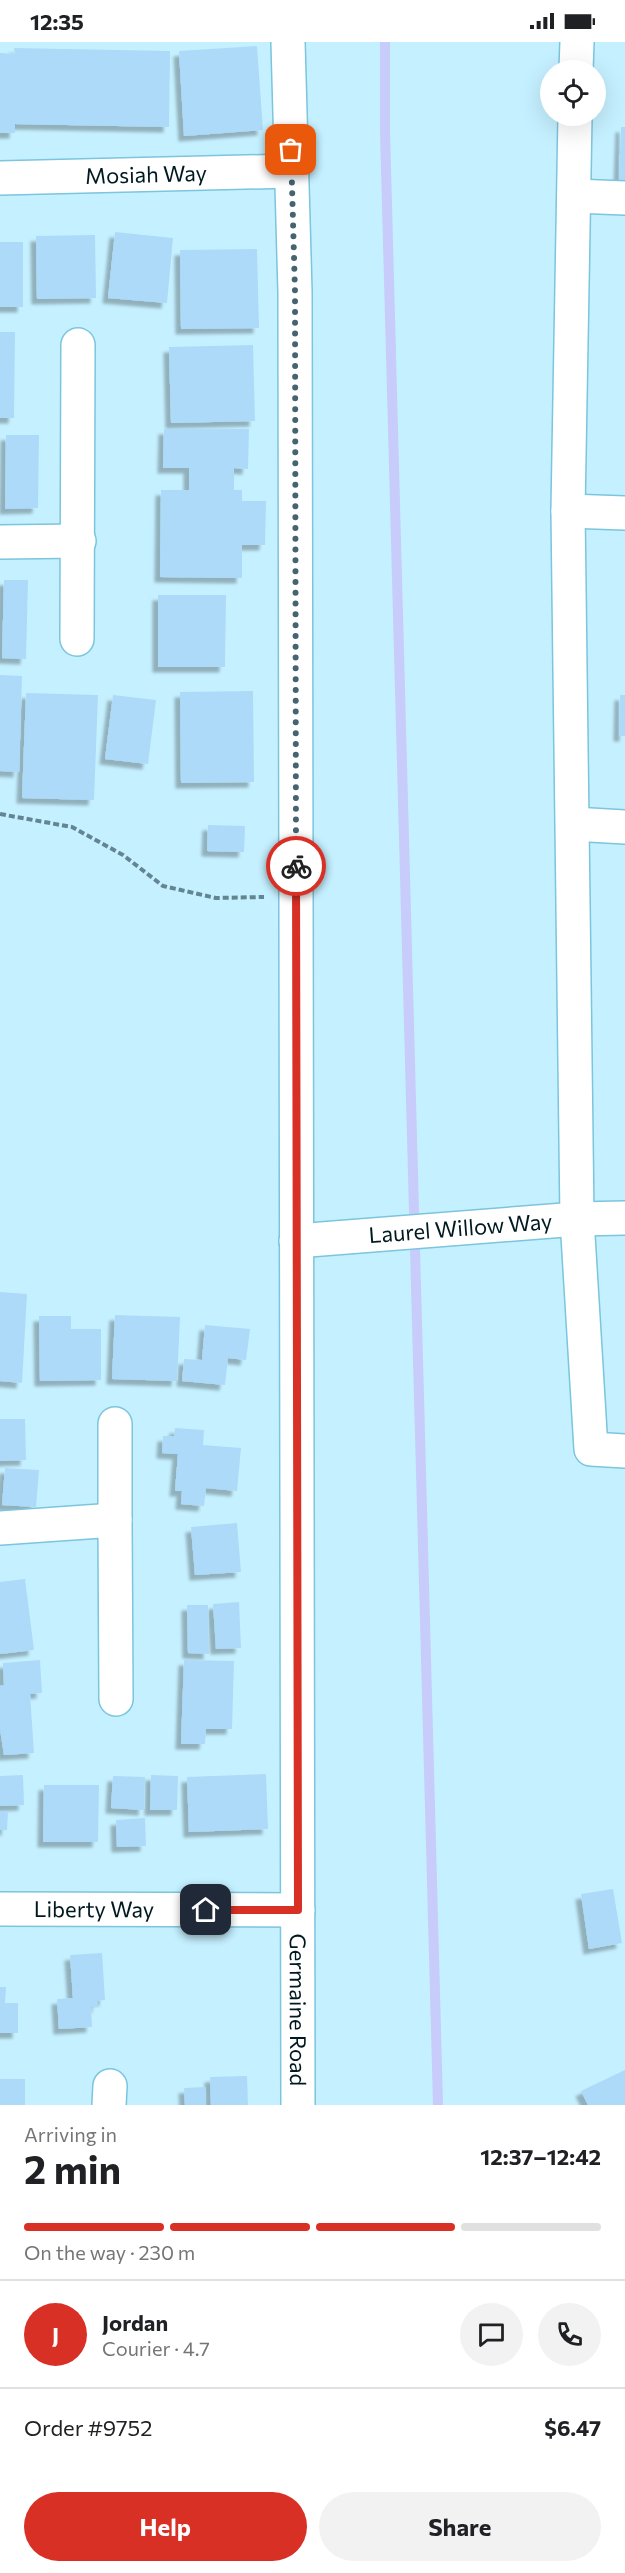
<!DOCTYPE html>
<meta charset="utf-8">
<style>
body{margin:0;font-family:Commissioner,sans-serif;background:#f2f2f2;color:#202124;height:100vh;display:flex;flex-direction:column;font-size:22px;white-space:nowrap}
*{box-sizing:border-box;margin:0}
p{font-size:20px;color:#757577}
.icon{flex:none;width:33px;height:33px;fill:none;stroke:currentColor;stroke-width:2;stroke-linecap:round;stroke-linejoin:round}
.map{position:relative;height:2063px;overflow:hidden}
.panel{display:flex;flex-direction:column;background:#fff;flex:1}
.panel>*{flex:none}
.fabs{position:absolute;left:540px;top:18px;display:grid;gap:12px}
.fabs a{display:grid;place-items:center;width:66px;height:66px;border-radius:50%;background:#fff;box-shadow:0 6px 24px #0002;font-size:30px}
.pin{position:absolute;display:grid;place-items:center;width:51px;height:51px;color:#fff;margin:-26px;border-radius:12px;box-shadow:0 3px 9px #0006}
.courier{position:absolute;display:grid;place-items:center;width:60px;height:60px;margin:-30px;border:4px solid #d93025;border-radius:50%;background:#fff;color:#222;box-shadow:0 2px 8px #0007}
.head em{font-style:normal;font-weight:700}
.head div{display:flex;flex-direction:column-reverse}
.head{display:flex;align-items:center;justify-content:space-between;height:102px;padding:0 24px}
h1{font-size:39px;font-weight:700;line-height:45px}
.bar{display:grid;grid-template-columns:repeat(4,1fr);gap:9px 6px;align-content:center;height:72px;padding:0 24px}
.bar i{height:8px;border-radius:4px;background:#e0e0e0}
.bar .selected{background:#d93025}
.bar p{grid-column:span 4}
.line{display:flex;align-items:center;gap:15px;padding:0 24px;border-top:2px solid #e0e0e0}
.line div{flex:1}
.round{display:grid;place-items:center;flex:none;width:63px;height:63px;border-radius:32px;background:#f2f2f2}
.primary-button{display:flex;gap:12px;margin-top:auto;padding:12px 24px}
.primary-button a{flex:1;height:69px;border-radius:36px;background:#d93025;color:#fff;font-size:24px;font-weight:700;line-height:69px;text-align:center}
.primary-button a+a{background:#f2f2f2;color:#202124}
.status{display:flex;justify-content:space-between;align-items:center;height:42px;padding:0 30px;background:#fff;direction:ltr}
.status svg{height:16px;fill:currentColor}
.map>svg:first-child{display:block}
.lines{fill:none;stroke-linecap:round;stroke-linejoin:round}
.stream{stroke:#c8ccfa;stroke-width:10}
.building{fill:#aedafa;filter:url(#shadow)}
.minor-casing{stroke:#7bc5dd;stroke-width:36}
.tertiary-casing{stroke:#7bc5dd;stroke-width:36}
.path{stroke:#638591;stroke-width:4;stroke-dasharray:6 3;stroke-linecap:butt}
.minor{stroke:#fff;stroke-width:33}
.tertiary{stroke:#fff;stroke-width:33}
.done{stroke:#45646f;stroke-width:6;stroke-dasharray:0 10.8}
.route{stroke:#d93025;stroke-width:8}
.labels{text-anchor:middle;stroke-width:4.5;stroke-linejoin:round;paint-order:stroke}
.street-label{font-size:22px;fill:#001921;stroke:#c5f0ff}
</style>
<div class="status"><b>12:35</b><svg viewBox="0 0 49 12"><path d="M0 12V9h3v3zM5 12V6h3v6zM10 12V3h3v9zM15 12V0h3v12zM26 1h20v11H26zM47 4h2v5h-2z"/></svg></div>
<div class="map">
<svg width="625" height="2063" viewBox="0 0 625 2063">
<defs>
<filter id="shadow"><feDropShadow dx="-5.5" dy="5.5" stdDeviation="1.5" flood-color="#0004"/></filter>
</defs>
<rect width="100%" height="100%" fill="#c5f0ff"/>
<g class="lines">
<path class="stream" d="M385,0V89L438,2063"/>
</g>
<g class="building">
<path d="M257,4L263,88L184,94L179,9Z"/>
<path d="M14,6L170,9L169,85L15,82V91H0V11L15,12Z"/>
<path d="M621,85H625V139H619Z"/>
<path d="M115,190L173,196L167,261L108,256Z"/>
<path d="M95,193L96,256L37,257L36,194Z"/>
<rect x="0" y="200" width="23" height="65"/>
<path d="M257,207L259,286L181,287L180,208Z"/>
<path d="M0,290H15L14,376H0Z"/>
<path d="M253,303L255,379L171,381L169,305Z"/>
<path d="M164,387H249L248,427L234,426V448H242V459H266L265,503H242V536L160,535L161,448H189V426H163Z"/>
<path d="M6,393H39L38,466L5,467Z"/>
<path d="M4,538H28L26,617L2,616Z"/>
<path d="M158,553H226L225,625H158Z"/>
<path d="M0,633L22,634L19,730L0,729Z"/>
<path d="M253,649L254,740L181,741L180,650Z"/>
<path d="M26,651L98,653L94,758L22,756Z"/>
<path d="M113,653L156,658L148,722L105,717Z"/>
<path d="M620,653H625V694H619Z"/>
<path d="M208,783L245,784L244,810L207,809Z"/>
<path d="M0,1250L27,1252L22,1341L0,1339Z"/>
<path d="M115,1273L180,1275L177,1339L112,1337Z"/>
<path d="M39,1274H71V1287H101V1338L40,1339Z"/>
<path d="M205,1283L250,1287L246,1318L228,1316L225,1343L182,1339L184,1317L202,1318Z"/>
<path d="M0,1377H25L26,1418L0,1419Z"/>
<path d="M175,1386L204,1388L203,1403L241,1406L237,1449L206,1446L204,1464L181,1462L182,1449H175L178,1412L162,1411L163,1394H174Z"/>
<path d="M5,1426L39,1428L36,1465L2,1463Z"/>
<path d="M237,1481L241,1530L195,1533L191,1485Z"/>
<path d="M25,1537L34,1608L0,1612V1540Z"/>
<path d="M239,1560L241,1606L216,1607L213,1562Z"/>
<path d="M187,1563H208L209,1612L188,1611Z"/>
<path d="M40,1618L42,1651L30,1652L34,1711L4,1713L0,1687V1644L4,1643L3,1621Z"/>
<path d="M184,1618L234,1619L232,1687H206L205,1702H181Z"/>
<path d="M266,1732L268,1787L189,1790L187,1735Z"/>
<path d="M23,1733L24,1763L0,1764V1734Z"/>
<path d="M151,1733L178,1734L177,1768H150Z"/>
<path d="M113,1734L145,1735L144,1768L111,1766Z"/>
<path d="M44,1743H99L98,1800H43Z"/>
<path d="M0,1769H8L7,1788H0Z"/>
<path d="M145,1776L146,1804L117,1805L116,1778Z"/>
<path d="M613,1847L622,1901L589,1907L581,1852Z"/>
<path d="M102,1911L105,1958L97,1959L98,1965H91L92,1985L59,1987L57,1957L73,1956L70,1913Z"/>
<path d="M0,1945H6L5,1961H18V1991H0Z"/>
<path d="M625,2028V2063H588L581,2049Z"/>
<path d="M247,2034L248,2063H211L210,2035Z"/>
<rect x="0" y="2037" width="25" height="26"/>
<path d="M205,2045L206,2063H185L184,2046Z"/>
</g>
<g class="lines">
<defs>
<g id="minor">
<path d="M576,28L577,0"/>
<path d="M575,74L568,469L577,1177L591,1407L625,1409"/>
<path id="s1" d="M0,136L292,129"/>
<path d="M574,154L625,156"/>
<path d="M568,469L625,471"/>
<path d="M0,500L79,499"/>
<path d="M77,597L78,303"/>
<path d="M573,782L625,785"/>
<path id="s2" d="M296,1199L577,1177L625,1176"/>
<path d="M115,1382V1478"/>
<path d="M0,1486L115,1478L116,1657"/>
<path id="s3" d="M0,1867L298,1868"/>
<path d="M109,2063L110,2044"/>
</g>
<g id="tertiary">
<path id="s4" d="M288,0L295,250L298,2063"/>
</g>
</defs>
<use href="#minor" class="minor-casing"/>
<use href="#tertiary" class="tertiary-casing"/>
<path class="path" d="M0,772L72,785L123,813L163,844L216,856L264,855"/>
<use href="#minor" class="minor"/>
<use href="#tertiary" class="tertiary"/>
</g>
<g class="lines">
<path class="done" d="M291,108L295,250L296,824"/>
<path class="route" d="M206,1868H298L296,824"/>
</g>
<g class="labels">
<g class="street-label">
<text dy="8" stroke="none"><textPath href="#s1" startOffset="146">Mosiah Way</textPath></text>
<text dy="8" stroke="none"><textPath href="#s2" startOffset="165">Laurel Willow Way</textPath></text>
<text dy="8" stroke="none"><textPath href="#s3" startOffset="94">Liberty Way</textPath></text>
<text dy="8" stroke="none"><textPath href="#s4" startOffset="1968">Germaine Road</textPath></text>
</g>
</g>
</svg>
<div class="fabs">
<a><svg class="icon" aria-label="locate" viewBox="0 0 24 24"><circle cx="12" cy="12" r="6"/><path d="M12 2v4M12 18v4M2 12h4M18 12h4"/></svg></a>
</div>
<div class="pin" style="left:291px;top:108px;background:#ea580c"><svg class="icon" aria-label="bag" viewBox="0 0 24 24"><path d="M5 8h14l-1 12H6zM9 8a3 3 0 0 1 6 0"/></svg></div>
<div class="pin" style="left:206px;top:1868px;background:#1f2937"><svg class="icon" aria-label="home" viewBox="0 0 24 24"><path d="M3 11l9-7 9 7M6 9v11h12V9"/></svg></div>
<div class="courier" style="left:296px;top:824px"><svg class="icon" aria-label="bike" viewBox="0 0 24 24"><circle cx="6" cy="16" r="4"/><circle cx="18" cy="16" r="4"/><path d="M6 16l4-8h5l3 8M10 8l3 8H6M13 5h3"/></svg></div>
</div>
<section class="panel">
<div class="head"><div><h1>2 min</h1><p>Arriving in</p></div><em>12:37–12:42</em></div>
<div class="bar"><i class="selected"></i><i class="selected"></i><i class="selected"></i><i></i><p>On the way · 230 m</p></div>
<div class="line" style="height:108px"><b class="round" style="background:#d93025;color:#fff">J</b><div><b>Jordan</b><p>Courier · 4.7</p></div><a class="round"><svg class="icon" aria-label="chat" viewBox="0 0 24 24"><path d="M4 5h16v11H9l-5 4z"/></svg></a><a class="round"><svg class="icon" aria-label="phone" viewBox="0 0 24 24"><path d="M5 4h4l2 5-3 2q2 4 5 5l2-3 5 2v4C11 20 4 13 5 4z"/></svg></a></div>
<div class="line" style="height:78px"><div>Order #9752</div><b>$6.47</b></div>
<div class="primary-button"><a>Help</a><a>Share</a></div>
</section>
